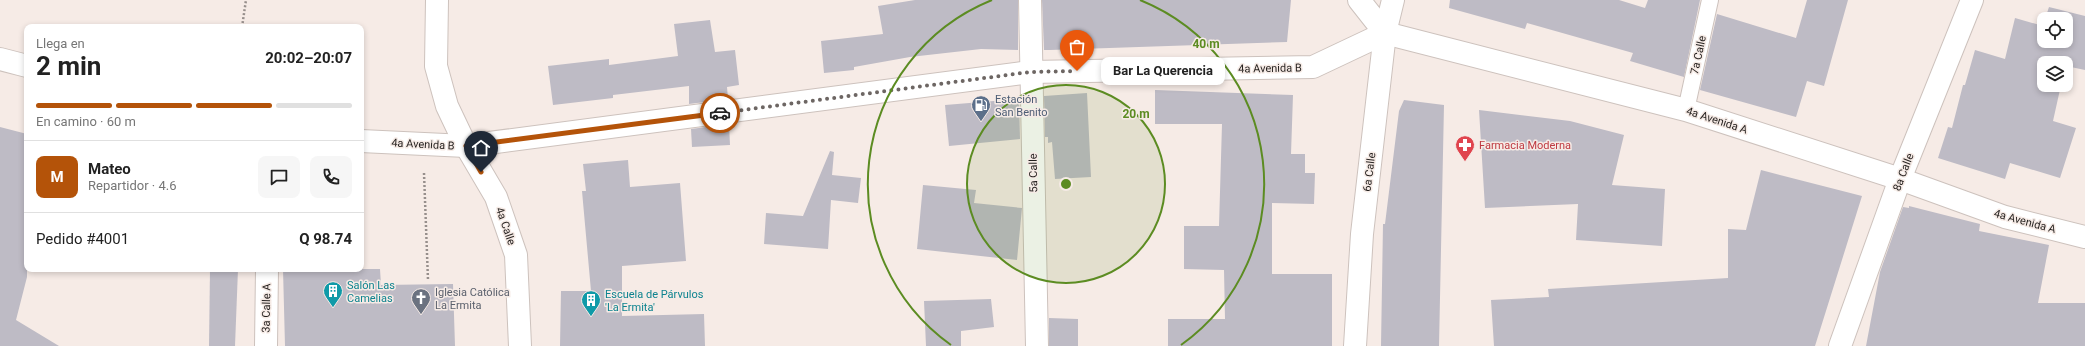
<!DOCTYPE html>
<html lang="es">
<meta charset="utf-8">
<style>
body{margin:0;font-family:Roboto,sans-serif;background:#f6f6f6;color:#222;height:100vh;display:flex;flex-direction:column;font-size:15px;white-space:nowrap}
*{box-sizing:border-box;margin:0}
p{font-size:13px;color:#767676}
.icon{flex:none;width:22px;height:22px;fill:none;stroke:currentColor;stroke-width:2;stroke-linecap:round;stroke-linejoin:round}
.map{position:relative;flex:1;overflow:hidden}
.panel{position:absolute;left:24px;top:24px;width:340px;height:248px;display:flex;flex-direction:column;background:#fff;border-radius:8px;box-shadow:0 2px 6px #0003}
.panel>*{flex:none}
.tools{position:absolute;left:2037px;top:12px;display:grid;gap:8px}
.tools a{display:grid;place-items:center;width:36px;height:36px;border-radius:8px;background:#fff;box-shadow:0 2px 6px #0003;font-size:20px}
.pin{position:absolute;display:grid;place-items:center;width:34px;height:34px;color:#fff;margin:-41px -17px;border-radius:50% 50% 50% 0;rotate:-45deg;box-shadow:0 0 4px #0007}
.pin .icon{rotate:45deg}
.courier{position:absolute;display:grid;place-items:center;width:40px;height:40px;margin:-20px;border:3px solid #b45309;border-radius:50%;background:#fff;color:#222;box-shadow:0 1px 5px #0007}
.bubble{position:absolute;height:28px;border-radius:8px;background:#fff;box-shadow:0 2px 6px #0003;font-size:13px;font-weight:700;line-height:28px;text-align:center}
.overview em{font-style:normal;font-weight:700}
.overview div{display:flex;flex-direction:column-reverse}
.overview{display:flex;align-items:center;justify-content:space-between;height:68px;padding:0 12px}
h1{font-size:26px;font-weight:700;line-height:30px}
.bar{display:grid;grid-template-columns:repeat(4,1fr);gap:6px 4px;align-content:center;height:48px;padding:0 12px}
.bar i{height:5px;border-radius:3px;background:#e0e0e0}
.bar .on{background:#b45309}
.bar p{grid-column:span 4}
.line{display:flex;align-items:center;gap:10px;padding:0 12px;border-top:1px solid #e0e0e0}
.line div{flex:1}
.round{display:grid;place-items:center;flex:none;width:42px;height:42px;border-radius:8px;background:#f6f6f6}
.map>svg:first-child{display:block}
.building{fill:#bebbc5}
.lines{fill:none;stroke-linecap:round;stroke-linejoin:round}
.service-casing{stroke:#cdc2bd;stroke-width:18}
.minor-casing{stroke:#cdc2bd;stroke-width:24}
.primary-casing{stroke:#cdc2bd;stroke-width:24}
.path{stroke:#978f8c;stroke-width:2.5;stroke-dasharray:2 2;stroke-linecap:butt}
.service{stroke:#fff;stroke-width:16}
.minor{stroke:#fff;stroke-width:22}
.primary{stroke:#fff;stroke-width:22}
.done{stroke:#6d6663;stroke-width:4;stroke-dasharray:0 7.2}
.route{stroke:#b45309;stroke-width:5}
.ring{fill:none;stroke:#5c8c22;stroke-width:2}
.labels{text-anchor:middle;stroke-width:3;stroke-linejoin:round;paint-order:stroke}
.street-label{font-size:11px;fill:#231f1d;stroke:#f6ebe6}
.service-label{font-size:11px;fill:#4e5e75;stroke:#f6ebe6;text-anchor:start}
.health-label{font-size:11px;fill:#be3a42;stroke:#f6ebe6;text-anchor:start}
.culture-label{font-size:11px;fill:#0d838f;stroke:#f6ebe6;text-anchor:start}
.worship-label{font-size:11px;fill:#5b616d;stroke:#f6ebe6;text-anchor:start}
.centre{fill:#5c8c22;stroke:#f6ebe6;stroke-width:2}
.ring-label{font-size:12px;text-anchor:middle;font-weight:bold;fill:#5c8c22;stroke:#f6ebe6;stroke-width:3;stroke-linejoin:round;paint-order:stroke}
</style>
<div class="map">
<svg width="2085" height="346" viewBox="0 0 2085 346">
<rect width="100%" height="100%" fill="#f6ebe6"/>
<g class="building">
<path d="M915,0H1018V50L981,49L910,57L854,67V70L824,73L821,41L883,34L878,6Z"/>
<path d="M1042,0H1291L1287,42L1050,50H1044Z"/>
<path d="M1450,0H1619L1645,8L1648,0H1700L1684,77L1630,61L1633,53L1527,23L1525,29L1449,8Z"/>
<path d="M1807,0H1848L1824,86L1807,81L1796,117L1700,90L1717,14L1796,38Z"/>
<path d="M2049,7L2085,16V70L2066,66V63H2044V85H2061L2053,121L2076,128L2060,178L2010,163L2005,179L1938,158L1948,127L1952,128L1963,85H1965L1975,50L2005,59L2015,18L2043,26L2044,22V41H2066V19H2045Z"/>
<path d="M710,20L715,52L735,50L739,85L727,87L728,99L689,104V86L613,95V98L553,105L548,66L609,59V65L678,56L674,24Z"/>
<path d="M1155,90L1293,95L1291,154H1305V173H1315L1314,204L1272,203V274H1332V346H1168V319H1225L1224,270L1184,269V226H1219L1222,124H1155Z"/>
<path d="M1087,93L1091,177L1055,179L1052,142L1048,143V137H1045L1044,96Z"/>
<path d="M1019,99L1020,139L949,146L945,105Z"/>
<path d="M1404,100L1444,105L1439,346H1381L1383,224H1385L1399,111Z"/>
<path d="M1479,110L1570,121L1624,135L1612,185L1665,189L1662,246L1576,240L1578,204L1485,208Z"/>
<path d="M729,124L730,145L692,147L691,129Z"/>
<path d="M0,127L27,134V277L16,320L59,346H0Z"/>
<path d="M830,151L834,152L832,175L861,178L858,203L831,200L828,249L764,244L766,213L803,216Z"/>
<path d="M628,160L630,187L680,183L686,261L622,266V316L704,314L705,346H560L561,291H591L582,191H586L583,164Z"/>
<path d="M1761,170L1862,196L1815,346H1494L1491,300L1549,297L1548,289L1728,278V229L1746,230Z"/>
<path d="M923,185L976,190L974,203L1022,208L1017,260L917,249Z"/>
<path d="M1909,206L1980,224L1979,231L2049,245L2038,303H2085V346H1866L1880,272L1903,207L1909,208Z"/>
<path d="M210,269H238L235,346H209Z"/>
<path d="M283,269H380L381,285L453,284L455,346H285Z"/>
<path d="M991,299L994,327L961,331V346H926L924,301Z"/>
<path d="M1049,318L1078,319V346H1049Z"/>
</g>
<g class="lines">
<defs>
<path id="service" d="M1686,110L1710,0"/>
<g id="minor">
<path d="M1030,0L1037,346"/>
<path d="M1359,0L1385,33L1686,110L1900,179L2005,217L2085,237"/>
<path d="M0,59L27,66"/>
<path d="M361,141L466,146L1030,72L1313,67L1385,33"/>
<path d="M266,346L267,269"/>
<path d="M1840,346L1900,179L1972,0"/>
</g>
<g id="primary">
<path d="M437,0L436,66L447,106L466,146L496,197L516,255L520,346"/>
<path d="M1355,346L1362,234L1385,33L1393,0"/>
</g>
</defs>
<use href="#service" class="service-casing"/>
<use href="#minor" class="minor-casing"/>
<use href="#primary" class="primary-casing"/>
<g class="path">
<path d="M242,27L246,0"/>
<path d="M424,173L428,280"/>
</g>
<use href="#service" class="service"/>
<use href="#minor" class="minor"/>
<use href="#primary" class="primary"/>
</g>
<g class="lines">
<path class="done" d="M720,113L1030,72L1077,71"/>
<path class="route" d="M481,172L466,146L720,113"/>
</g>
<circle cx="1066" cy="184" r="99" fill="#5c8c22" fill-opacity=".12"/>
<g class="ring">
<circle cx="1066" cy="184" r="99"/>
<path d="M951 345A198 198 0 0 1 992 0M1140 0A198 198 0 0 1 1181 345"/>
</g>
<defs>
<symbol id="fuel-pin" viewBox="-11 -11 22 30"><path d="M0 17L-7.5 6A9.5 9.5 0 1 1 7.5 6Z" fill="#5c6f8a" stroke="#f6ebe6"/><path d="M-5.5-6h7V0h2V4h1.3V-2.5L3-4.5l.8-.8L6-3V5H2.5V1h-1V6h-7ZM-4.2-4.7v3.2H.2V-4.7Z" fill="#fff"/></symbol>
<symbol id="pharmacy-pin" viewBox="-11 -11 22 30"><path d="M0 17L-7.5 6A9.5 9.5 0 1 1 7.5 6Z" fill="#e0444e" stroke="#f6ebe6"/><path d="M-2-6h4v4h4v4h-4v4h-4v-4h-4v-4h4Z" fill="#fff"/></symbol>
<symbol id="building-pin" viewBox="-11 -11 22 30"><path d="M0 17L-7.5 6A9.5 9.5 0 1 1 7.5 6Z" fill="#0f9aa8" stroke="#f6ebe6"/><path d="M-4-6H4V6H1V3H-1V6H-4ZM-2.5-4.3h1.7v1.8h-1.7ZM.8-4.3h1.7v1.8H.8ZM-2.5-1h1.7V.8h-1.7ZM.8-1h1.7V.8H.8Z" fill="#fff"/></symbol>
<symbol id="church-pin" viewBox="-11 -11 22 30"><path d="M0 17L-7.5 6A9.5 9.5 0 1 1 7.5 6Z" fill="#6b7280" stroke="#f6ebe6"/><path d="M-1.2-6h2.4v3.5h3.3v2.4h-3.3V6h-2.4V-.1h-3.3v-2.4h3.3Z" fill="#fff"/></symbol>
</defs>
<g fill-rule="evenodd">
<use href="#fuel-pin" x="970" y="94" width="22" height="30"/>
<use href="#pharmacy-pin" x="1454" y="134" width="22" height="30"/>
<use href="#building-pin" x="322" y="280" width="22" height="30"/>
<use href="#church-pin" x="410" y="287" width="22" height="30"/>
<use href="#building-pin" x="580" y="289" width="22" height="30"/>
</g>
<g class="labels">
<g class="street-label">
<text transform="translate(1698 55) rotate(-78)" y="4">7a Calle</text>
<text transform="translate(1270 68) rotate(-1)" y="4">4a Avenida B</text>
<text transform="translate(1717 120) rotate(18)" y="4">4a Avenida A</text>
<text transform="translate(423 144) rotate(3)" y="4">4a Avenida B</text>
<text transform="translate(1369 172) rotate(-83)" y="4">6a Calle</text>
<text transform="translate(1903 172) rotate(-69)" y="4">8a Calle</text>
<text transform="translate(1033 173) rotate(-91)" y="4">5a Calle</text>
<text transform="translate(2025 221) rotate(15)" y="4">4a Avenida A</text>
<text transform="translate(506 226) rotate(71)" y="4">4a Calle</text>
<text transform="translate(266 308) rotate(-89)" y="4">3a Calle A</text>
</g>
<g class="service-label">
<text x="995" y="103">Estación<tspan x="995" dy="13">San Benito</tspan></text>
</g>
<g class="health-label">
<text x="1479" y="149">Farmacia Moderna</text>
</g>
<g class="culture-label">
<text x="347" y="289">Salón Las<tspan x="347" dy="13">Camelias</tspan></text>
<text x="605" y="298">Escuela de Párvulos<tspan x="605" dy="13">'La Ermita'</tspan></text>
</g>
<g class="worship-label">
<text x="435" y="296">Iglesia Católica<tspan x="435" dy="13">La Ermita</tspan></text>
</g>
</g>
<circle cx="1066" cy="184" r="6" class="centre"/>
<g class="ring-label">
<text x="1206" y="48">40 m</text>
<text x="1136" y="118">20 m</text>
</g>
</svg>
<div class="tools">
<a><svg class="icon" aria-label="locate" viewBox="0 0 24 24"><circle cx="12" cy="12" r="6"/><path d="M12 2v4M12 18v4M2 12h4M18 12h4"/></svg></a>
<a><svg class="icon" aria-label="layers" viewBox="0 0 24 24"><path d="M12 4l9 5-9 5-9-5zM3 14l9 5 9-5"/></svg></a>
</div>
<div class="pin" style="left:1077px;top:71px;background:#ea580c"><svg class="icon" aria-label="bag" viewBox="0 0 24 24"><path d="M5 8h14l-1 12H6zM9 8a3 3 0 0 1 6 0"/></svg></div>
<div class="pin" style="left:481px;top:172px;background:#1f2937"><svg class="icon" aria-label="home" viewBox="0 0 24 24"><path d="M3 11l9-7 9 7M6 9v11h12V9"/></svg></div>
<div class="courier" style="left:720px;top:113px"><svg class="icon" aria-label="car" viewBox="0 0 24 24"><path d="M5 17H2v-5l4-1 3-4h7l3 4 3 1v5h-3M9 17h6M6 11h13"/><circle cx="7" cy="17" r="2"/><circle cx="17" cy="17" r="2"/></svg></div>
<div class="bubble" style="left:1101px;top:57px;width:124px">Bar La Querencia</div>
<section class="panel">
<div class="overview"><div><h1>2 min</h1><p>Llega en</p></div><em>20:02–20:07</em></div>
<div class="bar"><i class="on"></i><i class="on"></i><i class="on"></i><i></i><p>En camino · 60 m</p></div>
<div class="line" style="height:72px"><b class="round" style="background:#b45309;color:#fff">M</b><div><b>Mateo</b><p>Repartidor · 4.6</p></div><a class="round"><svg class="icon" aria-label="chat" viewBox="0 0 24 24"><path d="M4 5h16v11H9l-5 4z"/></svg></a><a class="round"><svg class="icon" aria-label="phone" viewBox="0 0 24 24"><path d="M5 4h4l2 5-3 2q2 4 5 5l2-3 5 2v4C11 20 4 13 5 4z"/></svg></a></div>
<div class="line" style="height:52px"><div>Pedido #4001</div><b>Q 98.74</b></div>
</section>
</div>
